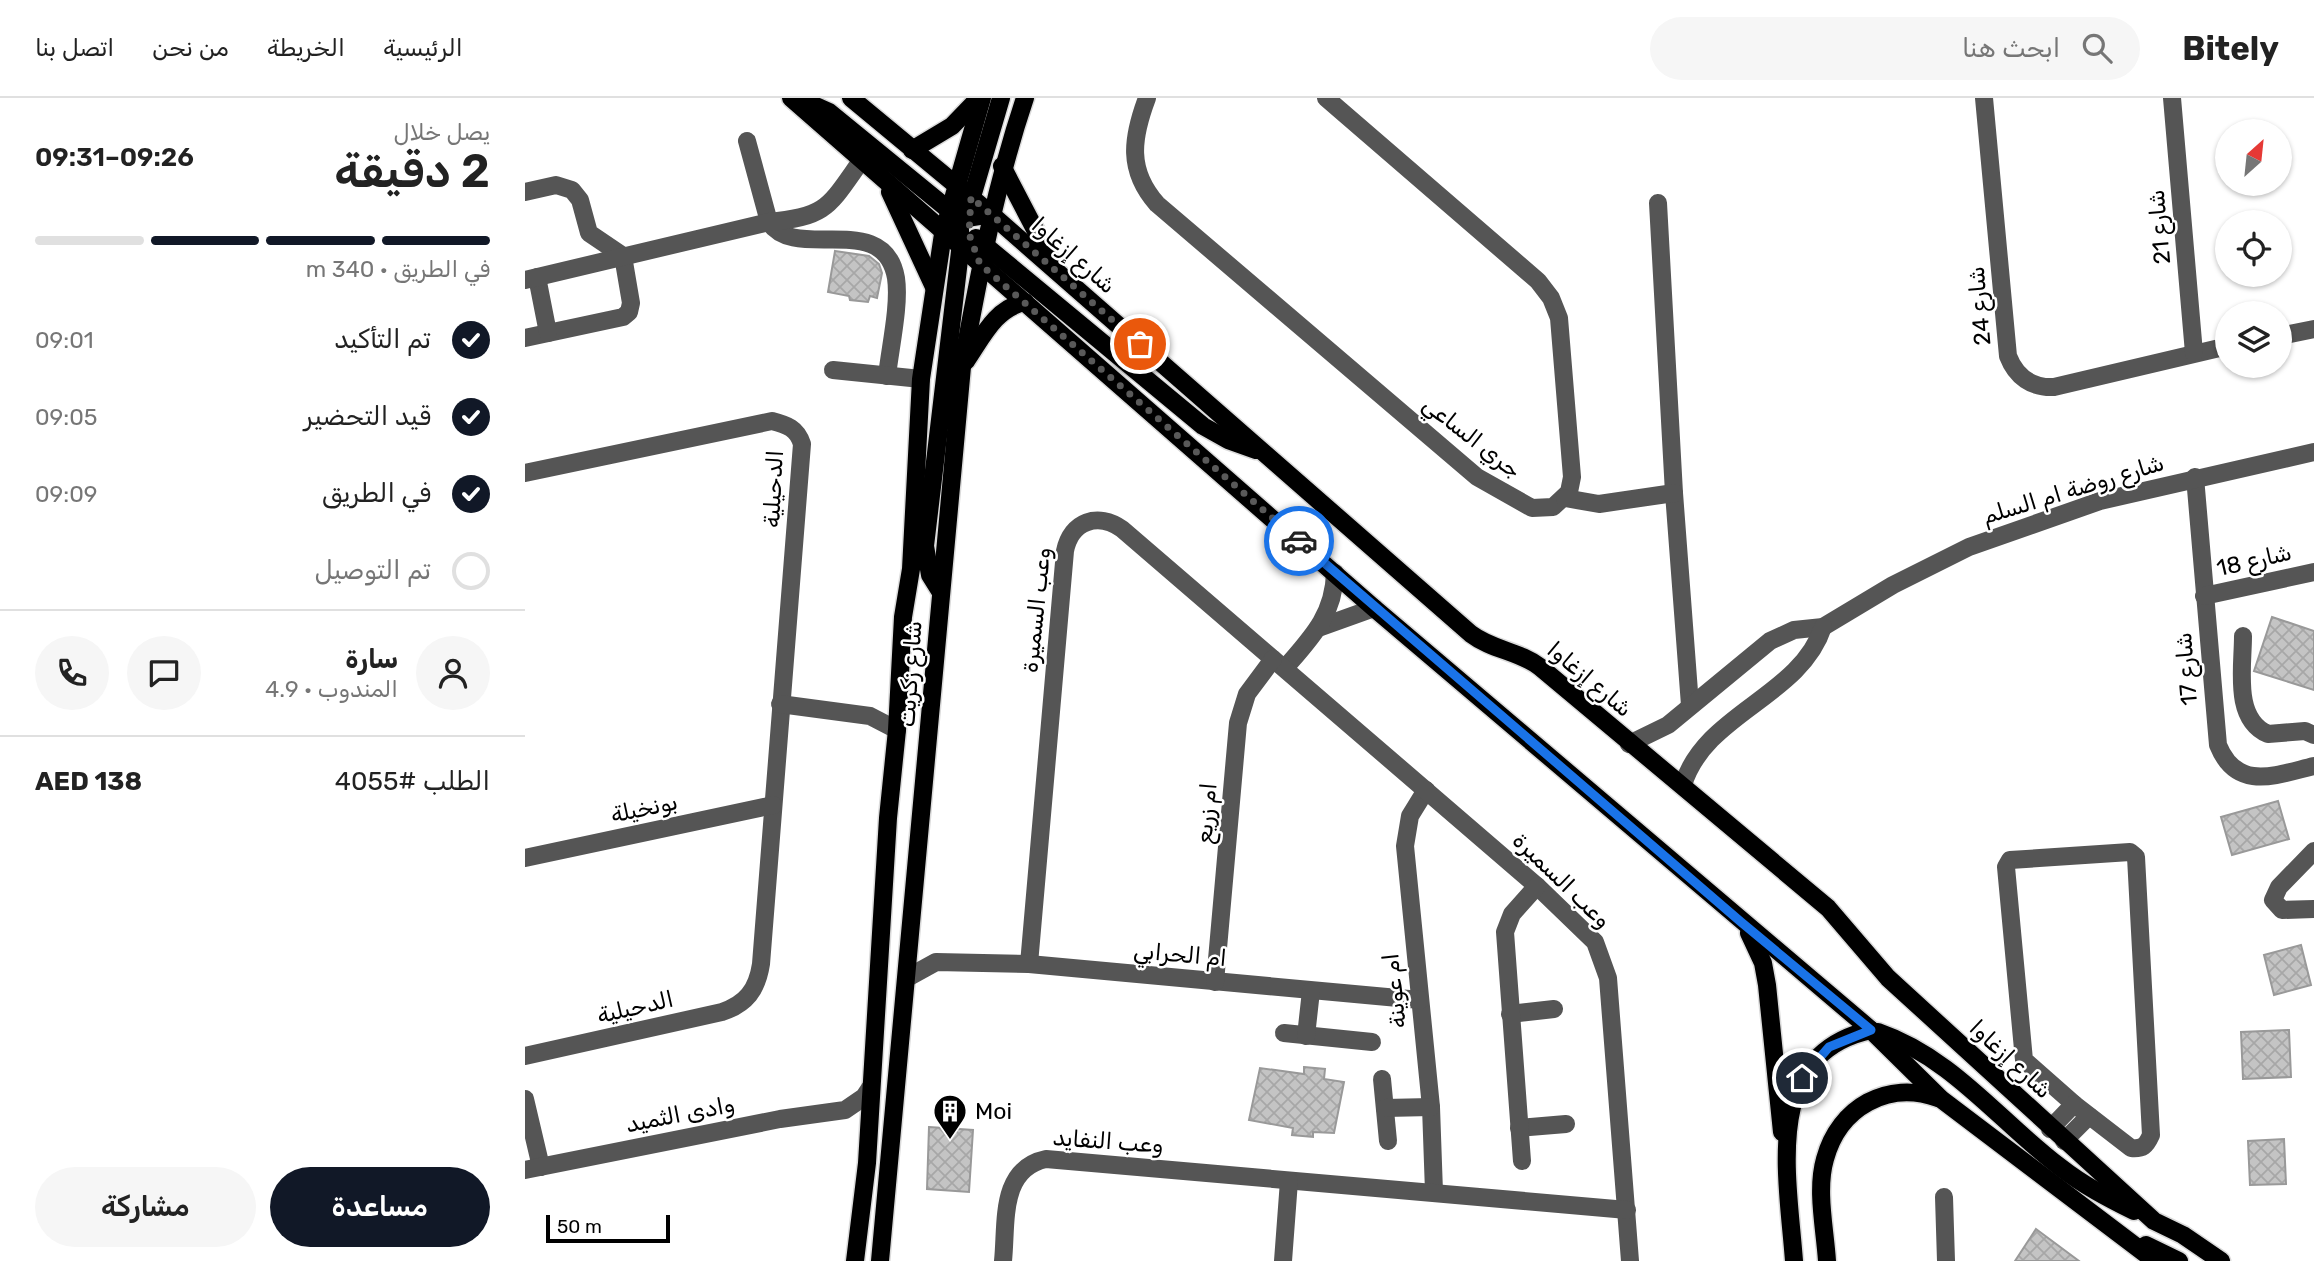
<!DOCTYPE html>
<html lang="ar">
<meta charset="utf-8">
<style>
body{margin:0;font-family:Rubik,"Noto Naskh Arabic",sans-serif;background:#f6f6f6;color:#222;direction:rtl;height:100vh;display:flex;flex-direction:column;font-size:26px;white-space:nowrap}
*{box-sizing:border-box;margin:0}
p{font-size:23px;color:#767676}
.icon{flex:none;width:38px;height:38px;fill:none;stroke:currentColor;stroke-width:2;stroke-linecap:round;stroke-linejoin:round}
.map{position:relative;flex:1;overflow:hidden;direction:ltr}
.details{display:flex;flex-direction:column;background:#fff;width:525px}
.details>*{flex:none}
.needle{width:46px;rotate:27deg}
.fabs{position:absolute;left:1690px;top:21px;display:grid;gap:14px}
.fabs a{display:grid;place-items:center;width:77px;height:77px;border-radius:50%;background:#fff;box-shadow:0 2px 5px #0004;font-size:35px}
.scale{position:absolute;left:21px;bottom:18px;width:124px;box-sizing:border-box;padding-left:7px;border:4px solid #000;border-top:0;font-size:19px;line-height:24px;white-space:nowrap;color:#000;-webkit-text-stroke:5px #fff;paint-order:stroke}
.pin{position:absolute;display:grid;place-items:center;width:60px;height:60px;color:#fff;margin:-30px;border:4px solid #fff;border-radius:50%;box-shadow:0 2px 7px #0007}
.courier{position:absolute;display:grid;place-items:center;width:70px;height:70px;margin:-35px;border:5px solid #1a73e8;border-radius:50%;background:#fff;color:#222;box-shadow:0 2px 9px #0007}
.overview em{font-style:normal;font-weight:600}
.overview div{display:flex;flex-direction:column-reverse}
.overview{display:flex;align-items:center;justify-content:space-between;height:119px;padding:0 35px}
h1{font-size:46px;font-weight:600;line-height:52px}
.bar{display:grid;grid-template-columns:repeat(4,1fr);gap:10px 7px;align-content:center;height:84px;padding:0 35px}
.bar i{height:9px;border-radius:5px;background:#e0e0e0}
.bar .selected{background:#111827}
.bar p{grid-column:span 4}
.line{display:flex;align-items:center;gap:18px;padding:0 35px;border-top:2px solid #e0e0e0}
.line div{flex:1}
.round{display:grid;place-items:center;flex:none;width:74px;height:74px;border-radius:37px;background:#f6f6f6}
ol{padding:0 35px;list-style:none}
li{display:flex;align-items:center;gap:21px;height:77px}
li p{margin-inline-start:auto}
li .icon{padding:7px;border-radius:50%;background:#111827;color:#fff;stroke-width:4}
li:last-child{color:#767676}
li i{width:38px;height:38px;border:4px solid #e0e0e0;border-radius:50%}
.action{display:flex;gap:14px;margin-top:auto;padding:14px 35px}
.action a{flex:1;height:80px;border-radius:42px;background:#111827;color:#fff;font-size:28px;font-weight:600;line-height:80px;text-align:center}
.action a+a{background:#f6f6f6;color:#222}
header{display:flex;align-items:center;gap:42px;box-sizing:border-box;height:98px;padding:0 35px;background:#fff;border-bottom:2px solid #e0e0e0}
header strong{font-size:33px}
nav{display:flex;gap:38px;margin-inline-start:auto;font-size:24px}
.search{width:490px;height:63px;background:#f6f6f6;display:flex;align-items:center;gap:18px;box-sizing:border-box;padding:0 24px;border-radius:38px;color:#767676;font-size:26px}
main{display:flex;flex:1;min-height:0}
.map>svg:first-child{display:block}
.building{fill:url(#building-cross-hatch);stroke:#999;stroke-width:2}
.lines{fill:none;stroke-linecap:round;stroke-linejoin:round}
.major-casing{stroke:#dbdbdb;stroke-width:21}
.minor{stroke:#555;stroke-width:18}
.major{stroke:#000;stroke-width:18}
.done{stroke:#595959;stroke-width:7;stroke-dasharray:0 12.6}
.route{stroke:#1a73e8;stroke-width:9}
.labels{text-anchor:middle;stroke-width:5;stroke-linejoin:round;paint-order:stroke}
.street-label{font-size:23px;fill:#000;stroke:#fff}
.poi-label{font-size:23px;fill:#000;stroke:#fff;text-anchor:start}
</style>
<header>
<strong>Bitely</strong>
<div class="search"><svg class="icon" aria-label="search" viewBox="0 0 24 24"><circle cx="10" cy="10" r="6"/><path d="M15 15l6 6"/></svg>ابحث هنا</div>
<nav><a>الرئيسية</a><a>الخريطة</a><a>من نحن</a><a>اتصل بنا</a></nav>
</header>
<main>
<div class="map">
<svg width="1789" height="1163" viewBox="0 0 1789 1163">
<defs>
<pattern id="building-cross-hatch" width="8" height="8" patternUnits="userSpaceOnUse" patternTransform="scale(1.75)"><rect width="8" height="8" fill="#c4c4c4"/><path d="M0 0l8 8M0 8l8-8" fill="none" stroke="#a7a7a7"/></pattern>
</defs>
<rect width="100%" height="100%" fill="#fff"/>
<g class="building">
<path d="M310,153L344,158L354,166L357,175L352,200L345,198L343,204L325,202L324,198L303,194Z"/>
<path d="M1747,519L1789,533V592L1729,573Z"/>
<path d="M1753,703L1764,741L1707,757L1696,719Z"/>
<path d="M1776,847L1786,887L1749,897L1739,857Z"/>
<path d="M1764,932L1766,979L1718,981L1716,934Z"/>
<path d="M779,969L800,971L799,981L819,984L809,1035L788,1034V1039L767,1037L768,1030L724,1022L735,970L779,976Z"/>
<path d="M404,1029L448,1032L444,1094L402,1091Z"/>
<path d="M1759,1041L1761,1086L1725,1087L1723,1043Z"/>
<path d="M1511,1131L1554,1163H1490Z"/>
</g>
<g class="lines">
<defs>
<g id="major">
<path d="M266,0L849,510L1346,932L1416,1001L1630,1163"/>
<path d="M273,0L304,14L424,112L442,120L466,116"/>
<path d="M326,0L466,116L946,536C967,552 994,553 1015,569L1303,810L1363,880L1629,1123L1658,1137L1696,1163"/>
<path d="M387,52L427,28L453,1"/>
<path d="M477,68L528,166"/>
<path d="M365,94L409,189"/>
<path d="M444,109L476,0"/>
<path d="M451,140L678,328L703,342L731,352"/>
<path d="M441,263C457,240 470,210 500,204"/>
<path d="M415,493L405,477L400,448L436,145L432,94"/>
<path d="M1224,835L1238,865L1242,887L1257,1034"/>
<path d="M1353,934C1428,960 1473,1022 1535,1069C1558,1087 1583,1100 1609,1113"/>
<path d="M1621,1147L1654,1163"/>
<path d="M330,1163L342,1065L363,720L372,632L378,519L386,471L396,281L418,136L457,0"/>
<path d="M355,1163L437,269C454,177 470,89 500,0"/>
<path d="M1269,1163C1263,1079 1236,956 1346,932"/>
<path d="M1302,1163C1300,1131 1291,1092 1300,1061C1314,1009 1363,982 1413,1000"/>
</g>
</defs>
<use href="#major" class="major-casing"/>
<g class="minor">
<path d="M622,0C607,40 602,72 632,106L952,379L1007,410L1028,409L1044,394L1047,379L1034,220L1026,200L1013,183L801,0"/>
<path d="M1459,0L1483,258C1491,279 1507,290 1529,289L1703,248"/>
<path d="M1647,0L1669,255"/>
<path d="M222,43L244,124C270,165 359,111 371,180C375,207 365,250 362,278"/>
<path d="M0,94L31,87L47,92L55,102L64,135L98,158L106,205L104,214L98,219L0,240"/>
<path d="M1133,105L1149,395L1165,607"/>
<path d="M12,179L23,235"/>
<path d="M0,182L244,124C302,119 304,108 336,63"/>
<path d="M1755,238L1789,231"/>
<path d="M308,272L396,281"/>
<path d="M0,375L247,323C262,327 272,330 277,346L236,866C232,892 221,906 197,914L0,958"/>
<path d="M1670,379L1693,647C1712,694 1751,677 1789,668"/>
<path d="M1040,400L1074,406L1149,395"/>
<path d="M1679,498L1789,474"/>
<path d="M796,529L849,510"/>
<path d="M1718,538C1718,570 1708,621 1743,636L1780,633L1789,637"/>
<path d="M760,570C786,540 809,517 810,475"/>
<path d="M255,606L345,618L372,632"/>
<path d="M1104,646L1143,627L1245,543L1269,532L1298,529L1368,487L1444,449L1575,403L1789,354"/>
<path d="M1158,687C1180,615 1275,599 1298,529"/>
<path d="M901,692L885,718L880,748L906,1009L909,1094"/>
<path d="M1789,753L1754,789L1748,802L1757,812L1789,811"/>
<path d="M1605,754L1611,759L1626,1037C1621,1048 1618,1051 1606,1050L1549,1006L1499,962L1481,769L1485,762Z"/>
<path d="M0,760L248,707"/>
<path d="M504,866L540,453C546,423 573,414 597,431L1012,788L1070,844L1083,880L1105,1163"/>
<path d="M382,880L411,864L504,866L895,902"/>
<path d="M690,884L713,625L722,596L748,561"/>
<path d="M985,916L1029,911"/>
<path d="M759,935L847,944"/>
<path d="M781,938L786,893"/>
<path d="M857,981L863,1043"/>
<path d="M0,1001L16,1069"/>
<path d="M860,1010L906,1009"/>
<path d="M994,1030L1041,1026"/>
<path d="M1525,1031L1549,1006"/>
<path d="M1539,1043L1564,1018"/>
<path d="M997,1063L980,834L987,816L1012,788"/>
<path d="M0,1072L255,1021L320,1012L339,999L345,990"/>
<path d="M1419,1099L1421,1163"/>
<path d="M478,1163C482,1125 474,1071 521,1061L1102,1112"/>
<path d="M758,1163L764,1083"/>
</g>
<use href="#major" class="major"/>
</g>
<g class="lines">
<path class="done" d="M615,246L446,99L444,136L455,166L774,443"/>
<path class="route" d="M774,443L1216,824L1346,932L1304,949L1277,980"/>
</g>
<defs>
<symbol id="building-pin" viewBox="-11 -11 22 30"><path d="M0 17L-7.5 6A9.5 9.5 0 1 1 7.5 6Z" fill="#000" stroke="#fff"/><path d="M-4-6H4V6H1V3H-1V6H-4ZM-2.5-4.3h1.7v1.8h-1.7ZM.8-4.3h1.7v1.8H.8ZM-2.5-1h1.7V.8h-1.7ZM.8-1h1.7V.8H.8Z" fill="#fff"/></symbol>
</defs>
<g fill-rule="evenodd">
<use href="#building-pin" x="406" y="994" width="38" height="52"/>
</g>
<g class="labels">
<g class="street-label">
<text transform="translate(1634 129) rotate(-95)" y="8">شارع 21</text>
<text transform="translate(549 157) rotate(41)" y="8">شارع إزغاوا</text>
<text transform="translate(1454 208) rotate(-95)" y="8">شارع 24</text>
<text transform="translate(947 339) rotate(38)" y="8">جري الساعي</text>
<text transform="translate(248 391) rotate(-87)" y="8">الدحيلية</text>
<text transform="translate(1548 391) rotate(-17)" y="8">شارع روضة ام السلم</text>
<text transform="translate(1729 462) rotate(-13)" y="8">شارع 18</text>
<text transform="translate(511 512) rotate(-84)" y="8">وعب السميرة</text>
<text transform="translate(1661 571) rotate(-95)" y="8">شارع 17</text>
<text transform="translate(385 576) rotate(-86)" y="8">شارع زكريت</text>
<text transform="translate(1065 581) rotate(40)" y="8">شارع إزغاوا</text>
<text transform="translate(119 710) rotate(-12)" y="8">بونخيلة</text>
<text transform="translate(681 715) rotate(-85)" y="8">ام زريع</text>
<text transform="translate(1037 782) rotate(44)" y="8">وعب السميرة</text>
<text transform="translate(655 856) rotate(5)" y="8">ام الحرابي</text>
<text transform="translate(869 893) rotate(-96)" y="8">ام عوينة</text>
<text transform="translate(110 909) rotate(-13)" y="8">الدحيلية</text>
<text transform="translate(1486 961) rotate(43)" y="8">شارع إزغاوا</text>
<text transform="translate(155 1016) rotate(-11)" y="8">وادى الثميد</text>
<text transform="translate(583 1043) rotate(4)" y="8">وعب النفايد</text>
</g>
<g class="poi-label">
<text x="450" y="1021">Moi</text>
</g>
</g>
</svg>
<div class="fabs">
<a><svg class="needle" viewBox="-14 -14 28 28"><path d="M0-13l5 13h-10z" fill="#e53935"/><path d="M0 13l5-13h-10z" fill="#767676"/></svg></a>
<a><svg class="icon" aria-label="locate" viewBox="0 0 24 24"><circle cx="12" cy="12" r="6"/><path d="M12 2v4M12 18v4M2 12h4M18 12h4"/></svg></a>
<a><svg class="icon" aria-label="layers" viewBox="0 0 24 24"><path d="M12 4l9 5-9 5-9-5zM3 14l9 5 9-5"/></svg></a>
</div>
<div class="scale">50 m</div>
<div class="pin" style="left:615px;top:246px;background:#ea580c"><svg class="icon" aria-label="bag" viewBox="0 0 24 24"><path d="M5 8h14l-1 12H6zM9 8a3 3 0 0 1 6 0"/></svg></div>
<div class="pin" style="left:1277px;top:980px;background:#1f2937"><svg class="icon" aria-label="home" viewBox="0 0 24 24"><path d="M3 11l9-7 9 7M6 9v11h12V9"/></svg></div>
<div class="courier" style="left:774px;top:443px"><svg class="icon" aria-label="car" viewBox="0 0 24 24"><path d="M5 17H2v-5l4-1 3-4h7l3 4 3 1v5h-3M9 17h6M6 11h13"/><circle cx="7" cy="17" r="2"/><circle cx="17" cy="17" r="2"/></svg></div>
</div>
<section class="details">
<div class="overview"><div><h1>2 دقيقة</h1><p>يصل خلال</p></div><em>09:26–09:31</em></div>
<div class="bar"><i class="selected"></i><i class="selected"></i><i class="selected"></i><i></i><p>في الطريق · 340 m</p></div>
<ol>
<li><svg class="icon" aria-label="check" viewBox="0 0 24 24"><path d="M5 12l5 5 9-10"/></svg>تم التأكيد<p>09:01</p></li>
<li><svg class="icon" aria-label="check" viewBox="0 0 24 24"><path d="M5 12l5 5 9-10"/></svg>قيد التحضير<p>09:05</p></li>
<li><svg class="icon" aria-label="check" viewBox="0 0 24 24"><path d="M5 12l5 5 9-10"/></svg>في الطريق<p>09:09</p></li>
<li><i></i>تم التوصيل</li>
</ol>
<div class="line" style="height:126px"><a class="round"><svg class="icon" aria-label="person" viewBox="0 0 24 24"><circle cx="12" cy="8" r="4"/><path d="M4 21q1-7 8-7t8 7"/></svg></a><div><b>سارة</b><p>المندوب · 4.9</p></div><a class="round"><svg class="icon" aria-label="chat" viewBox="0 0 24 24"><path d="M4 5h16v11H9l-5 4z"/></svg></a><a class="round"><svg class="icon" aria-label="phone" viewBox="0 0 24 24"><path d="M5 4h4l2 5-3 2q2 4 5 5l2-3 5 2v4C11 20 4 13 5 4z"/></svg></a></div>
<div class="line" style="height:91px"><div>الطلب #4055</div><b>AED 138</b></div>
<div class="action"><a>مساعدة</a><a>مشاركة</a></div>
</section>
</main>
